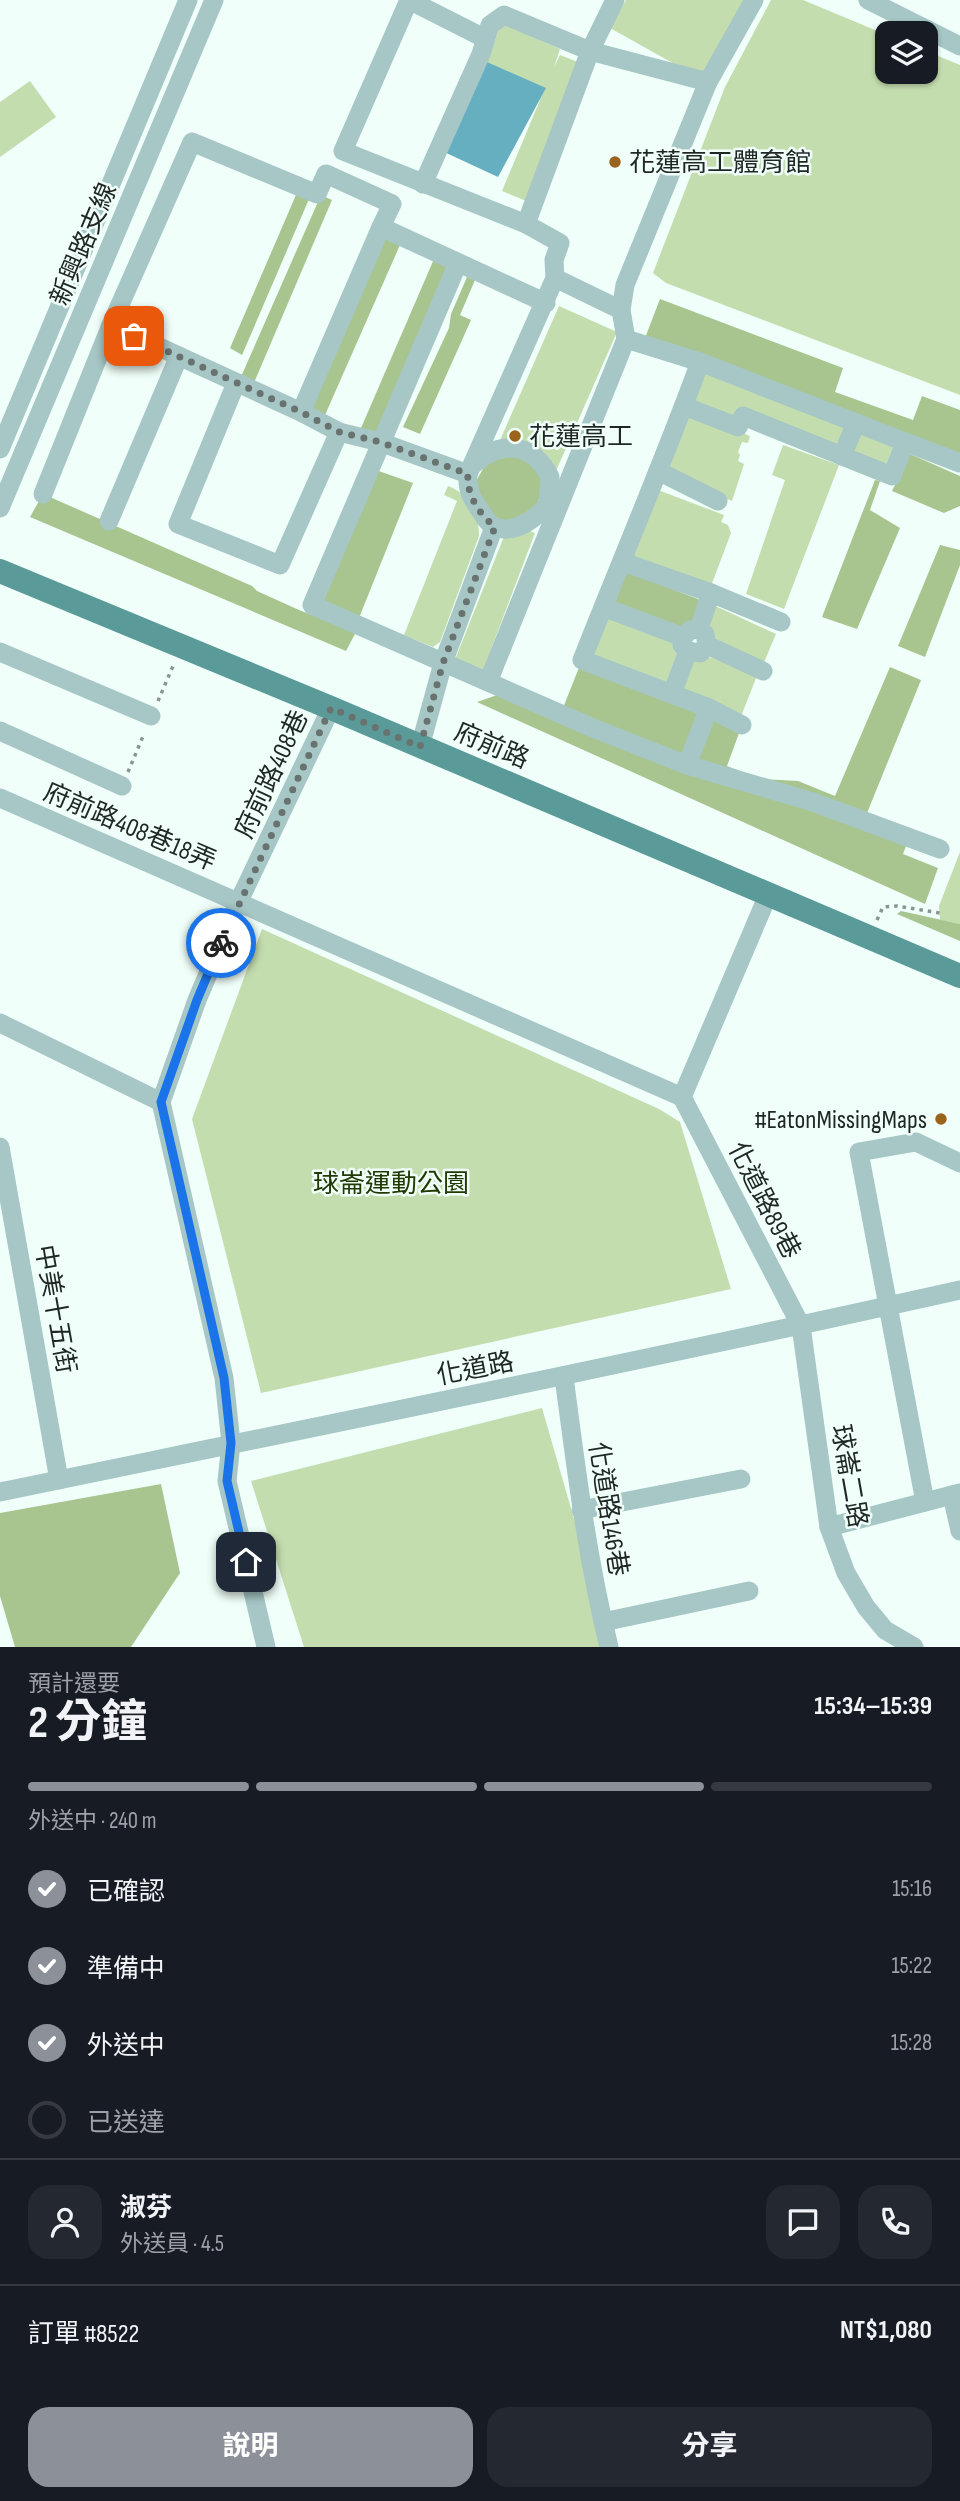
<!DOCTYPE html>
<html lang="zh-TW">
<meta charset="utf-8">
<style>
body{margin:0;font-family:"Sofia Sans Condensed","Noto Sans TC",sans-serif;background:#242831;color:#f1f3f6;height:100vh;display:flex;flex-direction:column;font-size:26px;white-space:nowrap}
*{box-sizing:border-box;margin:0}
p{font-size:23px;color:#9ea1a6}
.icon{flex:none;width:38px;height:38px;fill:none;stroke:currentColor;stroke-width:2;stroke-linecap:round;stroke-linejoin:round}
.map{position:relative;height:1647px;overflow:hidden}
.drawer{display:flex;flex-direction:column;background:#171b24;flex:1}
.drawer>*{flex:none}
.buttons{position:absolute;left:875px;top:21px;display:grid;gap:14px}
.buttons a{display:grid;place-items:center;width:63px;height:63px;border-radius:14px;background:#171b24;box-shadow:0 2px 5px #0004;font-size:35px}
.pin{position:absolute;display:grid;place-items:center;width:60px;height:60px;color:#fff;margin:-30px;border-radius:14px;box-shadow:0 4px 10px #0006}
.courier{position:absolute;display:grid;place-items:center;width:70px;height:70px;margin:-35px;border:5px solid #1a73e8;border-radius:50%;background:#fff;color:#222;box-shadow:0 2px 9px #0007}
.headline em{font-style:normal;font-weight:700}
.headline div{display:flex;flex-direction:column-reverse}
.headline{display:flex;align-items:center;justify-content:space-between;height:119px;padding:0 28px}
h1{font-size:46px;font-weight:700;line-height:52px}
.bar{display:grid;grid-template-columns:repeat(4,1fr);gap:10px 7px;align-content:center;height:84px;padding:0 28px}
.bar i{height:9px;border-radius:5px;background:#363941}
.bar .on{background:#8c9099}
.bar p{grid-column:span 4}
.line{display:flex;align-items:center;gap:18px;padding:0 28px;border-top:2px solid #363941}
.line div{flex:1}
.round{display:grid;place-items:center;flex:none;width:74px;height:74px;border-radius:21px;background:#242831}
ol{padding:0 28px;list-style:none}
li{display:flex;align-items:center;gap:21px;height:77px}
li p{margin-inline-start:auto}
li .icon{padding:7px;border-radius:50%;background:#8c9099;color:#fff;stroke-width:4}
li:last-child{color:#9ea1a6}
li i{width:38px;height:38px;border:4px solid #363941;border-radius:50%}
.cta{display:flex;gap:14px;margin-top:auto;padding:14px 28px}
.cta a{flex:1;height:80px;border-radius:21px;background:#8c9099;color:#fff;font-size:28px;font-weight:700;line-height:80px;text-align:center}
.cta a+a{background:#242831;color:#f1f3f6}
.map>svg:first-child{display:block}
.green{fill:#c4ddaf}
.forest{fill:#a8c590}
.water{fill:#65afc1}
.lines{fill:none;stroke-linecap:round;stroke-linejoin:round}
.path{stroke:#8a9591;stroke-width:3.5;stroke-dasharray:3.5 5;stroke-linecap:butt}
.minor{stroke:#a6c7c6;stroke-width:19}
.major{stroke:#5a9b99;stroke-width:24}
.done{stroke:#68726f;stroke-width:7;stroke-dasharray:0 12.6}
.route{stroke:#1a73e8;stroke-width:9}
.poi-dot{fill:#9a641d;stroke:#f0fff9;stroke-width:2.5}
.labels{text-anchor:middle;stroke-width:5;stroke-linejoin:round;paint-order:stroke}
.poi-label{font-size:26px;fill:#1f2624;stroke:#f0fff9;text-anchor:start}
.street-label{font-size:26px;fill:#1f2624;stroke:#f0fff9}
.park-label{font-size:26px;fill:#223a00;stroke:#f0fff9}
</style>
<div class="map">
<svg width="960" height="1647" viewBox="0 0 960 1647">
<rect width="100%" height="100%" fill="#f0fff9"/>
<g class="green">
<path d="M626,0H747L703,80L610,28Z"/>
<path d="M771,0H803L887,35V72H926V51L960,65V395L666,283L653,273L725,87Z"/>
<path d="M501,23L560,49L554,67L560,55L583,64L526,201L502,191L545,88L487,63Z"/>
<path d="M30,81L56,117L0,157V102Z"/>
<path d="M559,306L617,332L556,471L497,447Z"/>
<path d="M706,368L849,425L838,451L737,423L691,406Z"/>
<path d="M688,411L750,436L748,443L742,442L738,452L740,455L738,461L744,464L732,501L664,471Z"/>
<path d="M861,428L893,447L886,465L851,451Z"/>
<path d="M783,445L839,465L784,609L746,594L785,480L772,475Z"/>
<path d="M448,486C471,495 479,513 479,536L440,642L433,647L404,635L457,501L444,495Z"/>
<path d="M658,490L724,515L721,522L728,525L731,533L711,586L630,560Z"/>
<path d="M525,529L535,533L482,673L454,662L505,534Z"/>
<path d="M711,604L776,634L762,667L710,635Z"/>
<path d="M607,612L679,646L671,689L589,660Z"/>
<path d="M703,655L758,673L740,719L677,692L690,656Z"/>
<path d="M960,852V924L940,920L939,906Z"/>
<path d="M262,929L659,1109L680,1122L731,1289L261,1393L192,1119Z"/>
<path d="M542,1408L611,1647H304L251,1481Z"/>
</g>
<g class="forest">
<path d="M296,195L309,199L242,355L230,348Z"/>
<path d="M321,195L332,200L253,385L240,379Z"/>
<path d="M383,238L400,245L325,415L308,408Z"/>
<path d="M434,259L456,267L380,442L358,435Z"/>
<path d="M467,277L475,280L460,315L471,320L420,434L403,427L449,328L451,314Z"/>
<path d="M660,299L843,368L835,392L913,420L922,396L960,410V460L645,338Z"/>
<path d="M520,454L545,479L535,512L505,522L485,512L476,481L487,462Z"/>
<path d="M910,454L960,476V506L944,513L892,491Z"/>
<path d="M370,468L413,483L359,618L314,600Z"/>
<path d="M875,480L880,481L870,510L900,528L857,629L822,617Z"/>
<path d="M43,494L252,586L257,591L299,610L356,632L346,651L30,517Z"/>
<path d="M940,545L960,550V565L925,657L898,646Z"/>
<path d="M626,571L703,601L696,626L683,633L610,606Z"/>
<path d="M582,660L742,725L727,766L760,779L798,781L835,796L890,667L921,680L865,818L909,838L903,854L938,868L925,904L477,702L500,694L563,708Z"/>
<path d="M901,911L960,924V941L897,914Z"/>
<path d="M161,1484L180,1573L131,1647H15L0,1596V1513Z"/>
</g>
<path class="water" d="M487,62L546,88L498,177L442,151Z"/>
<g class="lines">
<g class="path">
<path d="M158,701L173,666"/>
<path d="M128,772L144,734"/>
<path d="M877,920L883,907L897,906L940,913"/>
</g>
<g class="minor">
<path d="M409,0L343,151L526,224L560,243L554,260L555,278"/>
<path d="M409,0L484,38"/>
<path d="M868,0L960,46"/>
<path d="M423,184L481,54L490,25L504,15L590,51L615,0"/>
<path d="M526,224L590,51L708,82"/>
<path d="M458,263L312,605L593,728L687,765L813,802L940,849"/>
<path d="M626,339L700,362L905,442"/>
<path d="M236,383L178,524L280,565L339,432"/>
<path d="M684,406L738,427L743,416L892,476L905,442L960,463"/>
<path d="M301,412L111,325L192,142L317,194L326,174L392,204L381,227"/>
<path d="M0,449L188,0"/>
<path d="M842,456L856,423"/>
<path d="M474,464C502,439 533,443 550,477L548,504"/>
<path d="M658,471L718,501"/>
<path d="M468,474L380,442L339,432L301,412L381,227L546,303"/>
<path d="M43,494L111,325"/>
<path d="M0,508L214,0"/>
<path d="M557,508L548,504C537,518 514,535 495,527C488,524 484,516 480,510C471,498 467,489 468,474L555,278L621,310"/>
<path d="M109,521L179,356"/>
<path d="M623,562L711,593L781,622"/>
<path d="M603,607L683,637L682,645L688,651L672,694L582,660C621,561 663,463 700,362"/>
<path d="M699,629L711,593"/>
<path d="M683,637L690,630L699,629L705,634L707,645"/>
<path d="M688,651L700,653L707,645L763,671"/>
<path d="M0,652L151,716"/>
<path d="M488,682L626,339L621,310L625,285L708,82L754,0"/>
<path d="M672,694L709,708L742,725"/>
<path d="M0,731L122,786"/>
<path d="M420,747L443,663L494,527"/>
<path d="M687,765L709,708"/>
<path d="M0,798L682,1097"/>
<path d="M0,1023L161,1102"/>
<path d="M682,1097L801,1326L829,1527L846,1573L866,1607L885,1630L914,1647"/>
<path d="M682,1097L768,895"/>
<path d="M0,1147L59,1480"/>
<path d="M564,1377C576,1468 587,1558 609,1647"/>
<path d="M0,1492C320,1426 641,1361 960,1290"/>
<path d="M952,1495L960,1531"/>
<path d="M925,1502L859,1152L916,1142L960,1163"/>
<path d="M581,1510L741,1479"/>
<path d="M829,1527L960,1493"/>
<path d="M603,1622L749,1591"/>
<path d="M266,1647L227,1481L231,1443L224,1378L161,1102L197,1000L239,901L331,708"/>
</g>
<path class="major" d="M0,571L331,708L960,976"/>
</g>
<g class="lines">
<path class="done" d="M134,336L301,412L339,432L380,442L468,474C466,494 479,514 495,527L443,663L420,747L331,708L221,943"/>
<path class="route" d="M221,943L197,1000L161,1102L224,1378L231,1443L227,1481L246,1562"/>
</g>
<g class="poi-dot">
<circle cx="615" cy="162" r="7"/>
<circle cx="515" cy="436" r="7"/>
<circle cx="941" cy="1119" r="7"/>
</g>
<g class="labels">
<g class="poi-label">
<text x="629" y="171">花蓮高工體育館</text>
<text x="529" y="445">花蓮高工</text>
<text x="927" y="1128" text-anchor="end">#EatonMissingMaps</text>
</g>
<g class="street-label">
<text transform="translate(83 244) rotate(-67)" y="9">新興路支線</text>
<text transform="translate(492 745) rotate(23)" y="9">府前路</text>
<text transform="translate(271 774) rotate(-65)" y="9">府前路408巷</text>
<text transform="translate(130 826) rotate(23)" y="9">府前路408巷18弄</text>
<text transform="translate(765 1200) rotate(63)" y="9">化道路89巷</text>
<text transform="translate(56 1309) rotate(80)" y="9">中美十五街</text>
<text transform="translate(475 1368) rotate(-11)" y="9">化道路</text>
<text transform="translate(850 1476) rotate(80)" y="9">球崙二路</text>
<text transform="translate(609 1509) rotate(81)" y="9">化道路146巷</text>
</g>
<g class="park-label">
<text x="391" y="1192">球崙運動公園</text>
</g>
</g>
</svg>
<div class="buttons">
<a><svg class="icon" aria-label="layers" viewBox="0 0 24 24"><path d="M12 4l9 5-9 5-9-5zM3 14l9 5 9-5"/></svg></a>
</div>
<div class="pin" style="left:134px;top:336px;background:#ea580c"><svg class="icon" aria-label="bag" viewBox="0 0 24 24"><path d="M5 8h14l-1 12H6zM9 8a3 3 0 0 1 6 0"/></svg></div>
<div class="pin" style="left:246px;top:1562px;background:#1f2937"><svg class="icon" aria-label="home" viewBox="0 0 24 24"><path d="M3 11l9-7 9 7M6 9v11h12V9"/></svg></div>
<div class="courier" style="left:221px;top:943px"><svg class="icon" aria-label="bike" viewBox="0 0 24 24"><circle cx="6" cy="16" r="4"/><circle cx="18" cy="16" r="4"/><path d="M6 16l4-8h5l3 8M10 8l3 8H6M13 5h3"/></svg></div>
</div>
<section class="drawer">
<div class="headline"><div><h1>2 分鐘</h1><p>預計還要</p></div><em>15:34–15:39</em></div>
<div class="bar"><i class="on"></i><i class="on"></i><i class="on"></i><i></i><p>外送中 · 240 m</p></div>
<ol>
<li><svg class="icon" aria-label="check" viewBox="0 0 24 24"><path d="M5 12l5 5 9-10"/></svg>已確認<p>15:16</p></li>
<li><svg class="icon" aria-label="check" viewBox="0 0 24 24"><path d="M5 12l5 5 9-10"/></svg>準備中<p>15:22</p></li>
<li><svg class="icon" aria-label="check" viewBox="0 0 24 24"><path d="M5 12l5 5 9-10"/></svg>外送中<p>15:28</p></li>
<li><i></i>已送達</li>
</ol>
<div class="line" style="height:126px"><a class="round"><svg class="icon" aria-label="person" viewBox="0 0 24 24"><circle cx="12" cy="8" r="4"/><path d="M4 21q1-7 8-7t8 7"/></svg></a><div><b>淑芬</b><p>外送員 · 4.5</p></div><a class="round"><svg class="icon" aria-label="chat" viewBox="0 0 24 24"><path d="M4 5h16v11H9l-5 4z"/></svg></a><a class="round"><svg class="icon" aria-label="phone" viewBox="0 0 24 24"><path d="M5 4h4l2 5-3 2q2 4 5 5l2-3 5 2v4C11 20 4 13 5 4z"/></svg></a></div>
<div class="line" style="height:91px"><div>訂單 #8522</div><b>NT$1,080</b></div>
<div class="cta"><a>說明</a><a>分享</a></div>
</section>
